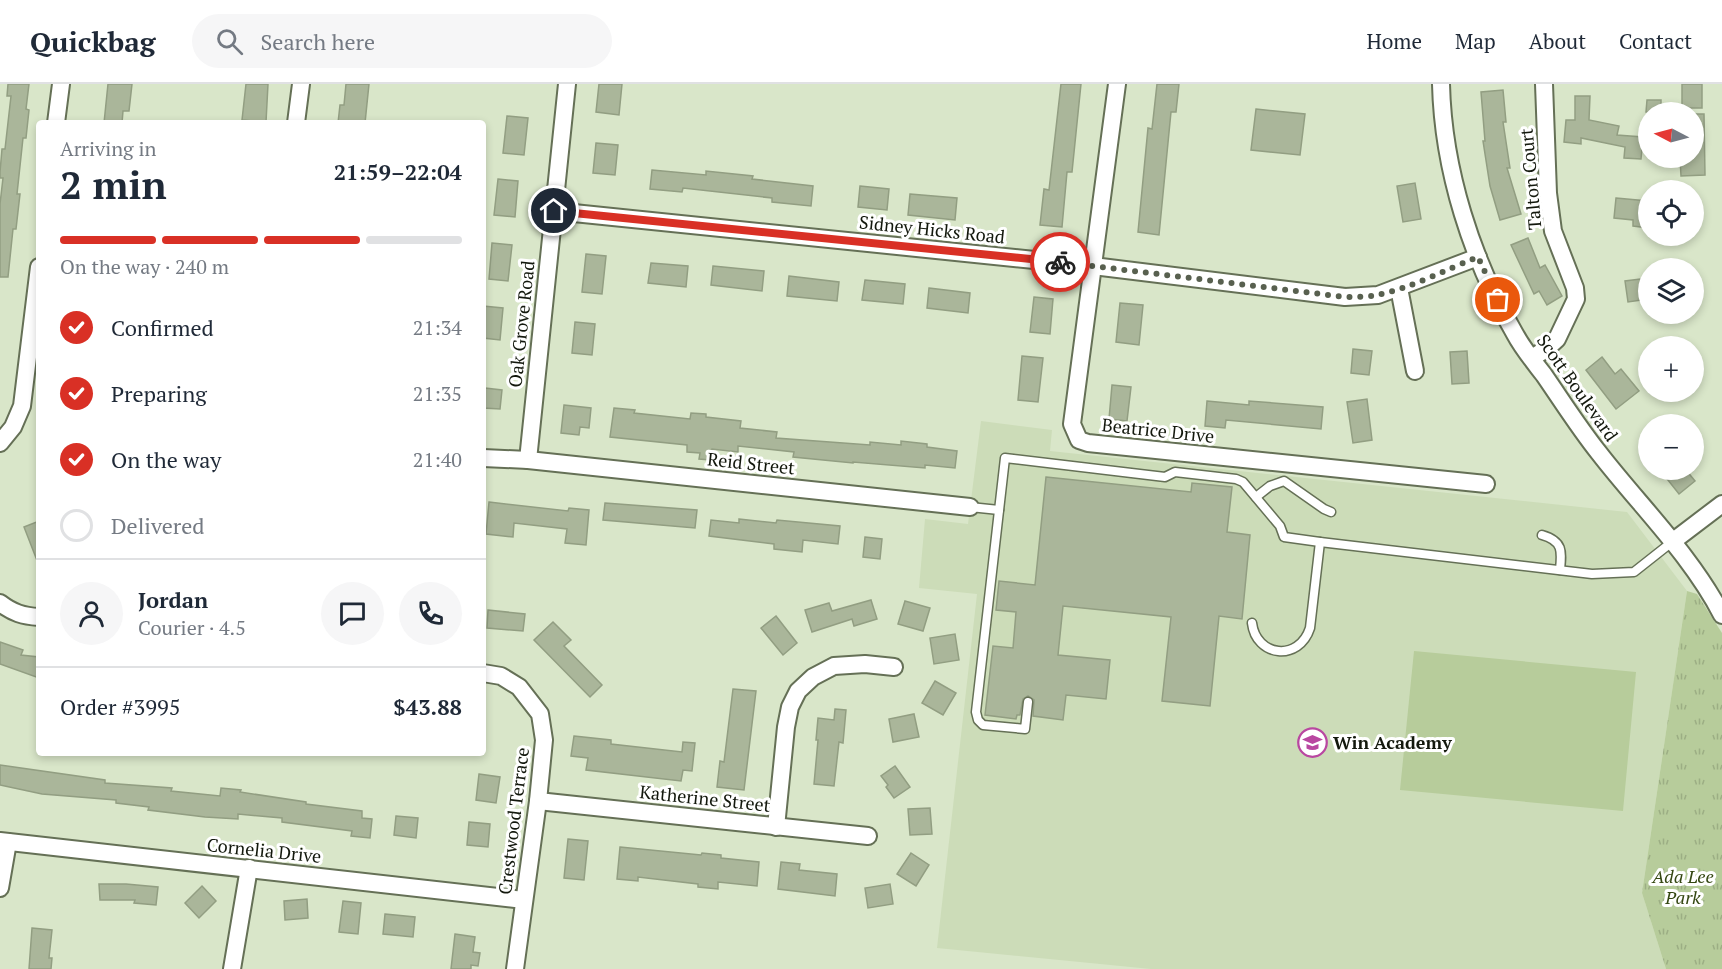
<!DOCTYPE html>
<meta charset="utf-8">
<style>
body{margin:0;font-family:"PT Serif",serif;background:#f6f6f7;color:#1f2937;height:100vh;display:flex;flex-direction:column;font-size:22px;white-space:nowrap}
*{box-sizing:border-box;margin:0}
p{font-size:20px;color:#747a83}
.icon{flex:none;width:33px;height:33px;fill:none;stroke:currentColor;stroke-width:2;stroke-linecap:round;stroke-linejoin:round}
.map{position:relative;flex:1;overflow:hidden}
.sheet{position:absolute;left:36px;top:36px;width:450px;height:636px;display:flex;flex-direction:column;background:#fff;border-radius:6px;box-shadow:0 3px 9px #0003}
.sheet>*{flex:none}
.needle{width:39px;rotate:276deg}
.controls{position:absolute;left:1638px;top:18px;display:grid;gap:12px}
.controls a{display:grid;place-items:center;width:66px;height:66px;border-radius:50%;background:#fff;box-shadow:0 3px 9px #0003;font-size:30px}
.pin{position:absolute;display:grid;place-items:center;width:51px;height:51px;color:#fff;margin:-26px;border:3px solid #fff;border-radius:50%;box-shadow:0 2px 6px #0007}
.courier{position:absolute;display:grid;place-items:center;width:60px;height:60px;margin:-30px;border:4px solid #d93025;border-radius:50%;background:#fff;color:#222;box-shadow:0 2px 8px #0007}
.overview em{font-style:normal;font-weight:700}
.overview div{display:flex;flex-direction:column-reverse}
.overview{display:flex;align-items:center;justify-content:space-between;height:102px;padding:0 24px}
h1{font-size:39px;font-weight:700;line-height:45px}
.bar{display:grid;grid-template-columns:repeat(4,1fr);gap:9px 6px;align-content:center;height:72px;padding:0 24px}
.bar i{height:8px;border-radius:4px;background:#e0e1e3}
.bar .current{background:#d93025}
.bar p{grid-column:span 4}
.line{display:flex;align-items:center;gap:15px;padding:0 24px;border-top:2px solid #e0e1e3}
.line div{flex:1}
.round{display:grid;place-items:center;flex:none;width:63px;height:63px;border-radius:32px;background:#f6f6f7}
ol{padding:0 24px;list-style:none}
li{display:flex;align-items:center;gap:18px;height:66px}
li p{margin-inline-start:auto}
li .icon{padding:6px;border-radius:50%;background:#d93025;color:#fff;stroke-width:4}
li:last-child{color:#747a83}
li i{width:33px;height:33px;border:3px solid #e0e1e3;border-radius:50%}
header{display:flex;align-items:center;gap:36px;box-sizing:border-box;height:84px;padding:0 30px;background:#fff;border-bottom:2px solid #e0e1e3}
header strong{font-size:28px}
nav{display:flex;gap:33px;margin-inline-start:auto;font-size:21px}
.search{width:420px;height:54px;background:#f6f6f7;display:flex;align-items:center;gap:15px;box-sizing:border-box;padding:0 21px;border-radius:33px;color:#747a83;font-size:22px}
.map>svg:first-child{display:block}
.built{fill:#ccdcb8}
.grass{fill:url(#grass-tufts)}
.pitch{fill:#b7cc9b}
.building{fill:#aab69a;stroke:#929e82;stroke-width:1.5}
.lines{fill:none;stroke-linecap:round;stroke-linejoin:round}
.service-casing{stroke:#657056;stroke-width:11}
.minor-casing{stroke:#657056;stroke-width:20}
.service{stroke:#fff;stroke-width:8}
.minor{stroke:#fff;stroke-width:16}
.done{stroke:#58604f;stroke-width:6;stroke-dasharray:0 10.8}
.route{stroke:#d93025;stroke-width:8}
.labels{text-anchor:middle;stroke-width:6;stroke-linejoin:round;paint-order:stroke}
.street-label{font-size:18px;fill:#13180d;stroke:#fff}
.poi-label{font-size:18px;font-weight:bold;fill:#13180d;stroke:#fff;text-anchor:start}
.park-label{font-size:18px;font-style:italic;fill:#344711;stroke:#fff}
</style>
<header>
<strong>Quickbag</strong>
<div class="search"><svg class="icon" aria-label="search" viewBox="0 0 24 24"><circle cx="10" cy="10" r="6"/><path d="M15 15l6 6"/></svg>Search here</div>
<nav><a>Home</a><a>Map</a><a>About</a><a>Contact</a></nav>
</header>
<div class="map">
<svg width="1722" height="885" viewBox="0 0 1722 885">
<defs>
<pattern id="grass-tufts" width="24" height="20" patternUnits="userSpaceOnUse" patternTransform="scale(1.5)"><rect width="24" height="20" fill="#b7cc9b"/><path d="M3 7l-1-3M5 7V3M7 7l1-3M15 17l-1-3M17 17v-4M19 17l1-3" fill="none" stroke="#9cae84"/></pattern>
</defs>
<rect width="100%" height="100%" fill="#d9e6c9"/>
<path class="built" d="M981,337L1052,346L1050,367L1627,428L1687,507L1642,809L1666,885H1151L937,864L977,510L919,504L925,435L968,440Z"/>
<path class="grass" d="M1687,507L1697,510L1722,549V885H1666L1642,809Z"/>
<path class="pitch" d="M1414,567L1636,588L1623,727L1400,706Z"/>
<g class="building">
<path d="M8,0H29L26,25L29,26L26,54H23L17,110H20L16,145H13L8,193H0V120L3,94H0V88L2,65H5L11,12H7Z"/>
<path d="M108,0H132L129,27H123L122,39H104Z"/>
<path d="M246,0H268L266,38L242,36Z"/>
<path d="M346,0H369L365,39H338L340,21H344Z"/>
<path d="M599,0H622L619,31L596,28Z"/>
<path d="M1061,0H1081L1072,88H1067L1062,143L1040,141L1044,105L1049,106Z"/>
<path d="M1157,0H1179L1176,28H1171L1159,151L1138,148L1148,44L1152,45Z"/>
<rect x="1682" y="0" width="20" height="24"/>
<path d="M1503,6L1506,38H1503L1510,84H1507L1521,130L1500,136L1490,102L1483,57H1485L1481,8Z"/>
<path d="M1575,12H1590L1589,36L1619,42L1617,51L1643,53L1641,75L1624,74L1625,63L1581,54V60L1564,58L1566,36H1575Z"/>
<path d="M1647,16H1661V28H1646Z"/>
<path d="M1256,25L1305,30L1300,71L1251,66Z"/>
<path d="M1694,30H1704L1705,91L1681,92L1680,74H1694Z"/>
<path d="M507,32L528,34L524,71L503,69Z"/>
<path d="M596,59L618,61L615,91L593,89Z"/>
<path d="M652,86L706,91V87L753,92L752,95L813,102L811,122L772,118V114L683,104L682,108L650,105Z"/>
<path d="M498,95L518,97L515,133L494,131Z"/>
<path d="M1415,99L1421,135L1403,138L1397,102Z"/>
<path d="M860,102L889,105L887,126L858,123Z"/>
<path d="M910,110L957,114L955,136L908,131Z"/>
<path d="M1616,114L1648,117V144L1633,142V136L1614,134Z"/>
<path d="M1528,154L1540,184L1545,181L1562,212L1547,221L1539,207L1534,210L1511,161Z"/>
<path d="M492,159L512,161L508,197L489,195Z"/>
<path d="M586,170L606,172L602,210L582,208Z"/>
<path d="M651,179L688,182L686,203L648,199Z"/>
<path d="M713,182L764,187L762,207L711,201Z"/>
<path d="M789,192L839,198L837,217L787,212Z"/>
<path d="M1648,194V215L1628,218L1625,197Z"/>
<path d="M865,196L905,200L903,220L862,216Z"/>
<path d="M929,204L970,209L968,229L927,224Z"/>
<path d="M1034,213L1053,215L1050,250L1030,248Z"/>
<path d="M1120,219L1143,221L1139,261L1116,258Z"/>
<path d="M483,222L503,224L500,256L483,254Z"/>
<path d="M575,238L595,240L592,271L572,269Z"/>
<path d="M1353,265L1372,267L1369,291L1351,289Z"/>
<path d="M1467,267L1469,299L1452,300L1450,268Z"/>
<path d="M1022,272L1043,274L1038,318L1018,316Z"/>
<path d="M1602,273L1615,290L1621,285L1639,307L1616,325L1586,286Z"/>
<path d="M1112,301L1131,303L1127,337L1109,335Z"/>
<path d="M485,304L502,306L500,325L483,324Z"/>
<path d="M1367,315L1372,356L1353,359L1347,318Z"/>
<path d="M1207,317L1249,321V317L1323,323L1321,345L1226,336L1225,344L1205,342Z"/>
<path d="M564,321L591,324L589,344L580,343L579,351L561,349Z"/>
<path d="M614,324L635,326L634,329L690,335L691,329L706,330V333L741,337L740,344L777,348L776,354L870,361V358L901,361V357L927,360V363L957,367L955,384L925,381V384L853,378V379L793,373L794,368L738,362V368L712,365L710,376L699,375L700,369L687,368V361L610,353Z"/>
<path d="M1660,386H1686L1695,397L1679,410Z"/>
<path d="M1046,393L1191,408L1192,399L1232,403L1227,448L1250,451L1242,535L1219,532L1210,622L1162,617L1171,533L1063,522L1058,571L1110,576L1106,615L1066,611L1063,636L1033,632L1034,616L1028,612L1023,615L1020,631H1017L1016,635L985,631L993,562L1013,564L1016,528L996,526L999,497L1035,501Z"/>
<path d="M489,418L568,427L569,424L589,426L586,461L565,459L567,445L514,439L513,453L486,450Z"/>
<path d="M605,419L697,426L695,444L603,436Z"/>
<path d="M739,435L776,439L777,436L840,442L838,460L803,456L802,468L774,465V460L709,452L711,436L739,439Z"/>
<path d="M39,437V479H38L24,443Z"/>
<path d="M865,453L882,455L880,475L863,473Z"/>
<path d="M871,516L877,535L854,542L852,535L812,548L805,526L829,519L832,527Z"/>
<path d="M905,517L930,524L923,547L898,540Z"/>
<path d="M488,526L525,530L523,547L487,544Z"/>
<path d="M776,532L797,559L783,571L761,544Z"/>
<path d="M553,538L571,556L564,562L602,601L590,613L534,556Z"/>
<path d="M955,550L959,576L934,580L930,554Z"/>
<path d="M0,558L23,566L21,571L39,573V594L0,580Z"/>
<path d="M935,597L956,609L943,631L922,619Z"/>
<path d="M733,605L756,607L744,706L717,703L720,677L724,678Z"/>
<path d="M835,625L846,626L843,659L839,658L834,702L814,700L818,656H816L818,634L834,636Z"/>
<path d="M914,630L919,653L893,658L889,635Z"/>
<path d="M574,652L611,656V660L682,668L683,658L695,659L692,687L683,686L681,697L586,686L588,674L571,672Z"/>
<path d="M0,681L105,696V699L172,704L171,707L220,712L221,704L241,706L240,708L306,718V720L362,727V734L372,735L370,754L351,752L352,747L282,738V734L238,730V735L205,733L148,726L149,723L116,719V716L42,710L0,701Z"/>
<path d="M895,682L910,703L894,714L886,703L888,701L881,692Z"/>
<path d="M479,690L500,693L496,719L476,716Z"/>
<path d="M930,724L932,750L910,751L908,725Z"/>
<path d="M396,732L418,734L416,754L394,751Z"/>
<path d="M469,738L490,740L488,763L467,761Z"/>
<path d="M568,755L588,757L584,796L564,794Z"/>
<path d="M620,763L701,771L702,769L721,771V774L759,778L757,802L718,798V805L698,803V800L638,793V797L617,795Z"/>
<path d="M911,769L929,781L916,802L897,790Z"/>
<path d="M781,778L800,780L799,786L837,790L835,812L778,805Z"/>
<path d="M99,800H126L158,803L156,821L134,819L135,816H100Z"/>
<path d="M890,800L893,820L868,824L865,804Z"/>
<path d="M202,802L216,817L199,834L185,819Z"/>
<path d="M307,815L308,834L285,836L284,817Z"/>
<path d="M343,817L361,819L358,850L339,848Z"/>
<path d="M385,830L415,833L413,853L383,850Z"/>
<path d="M32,844L52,846L49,874H52L51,885H29Z"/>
<path d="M455,850L475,853L473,868L480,869L478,882L471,881V885H451Z"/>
</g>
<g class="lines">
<defs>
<g id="service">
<path d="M1256,413L1270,402L1284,397L1324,425L1331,428"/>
<path d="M970,423L999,426"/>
<path d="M1542,451C1563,457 1562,467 1560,486"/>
<path d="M1252,539C1256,573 1299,578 1310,544L1320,458"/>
<path d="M1028,618L1025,645L983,641L978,636L976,628L1005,374L1165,393L1175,388L1236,395L1243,398L1280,442L1284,453L1320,458L1592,490L1634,488L1672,458"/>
</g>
<g id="minor">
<path d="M1117,0L1072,340L1079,356L1088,359L1486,400"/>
<path d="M1441,0C1443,86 1472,176 1515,250C1523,265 1534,278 1544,291C1562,317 1579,344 1599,369C1640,422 1691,471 1722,531"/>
<path d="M56,39L61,0"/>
<path d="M296,39L301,0"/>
<path d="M554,127L1093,182L1345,213L1378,211L1478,173"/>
<path d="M1399,204L1415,287"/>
<path d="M1532,274L1546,265L1557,255L1576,215L1575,204L1553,147L1548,109L1544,0"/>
<path d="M0,359L13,343L22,322L39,183"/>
<path d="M483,374L528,376L970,423"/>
<path d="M528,376L567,0"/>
<path d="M1672,458L1722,420"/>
<path d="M0,519C13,529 23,532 39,533"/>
<path d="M483,589L501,592L519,603L540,630L544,656L538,717L515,885"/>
<path d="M538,717L868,752"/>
<path d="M776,743L786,643L790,623L798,607L813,593L834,582L865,580L894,583"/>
<path d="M0,757L524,816"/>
<path d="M0,804L8,758"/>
<path d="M232,885L249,784"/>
</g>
</defs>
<use href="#service" class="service-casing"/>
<use href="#minor" class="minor-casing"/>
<use href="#service" class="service"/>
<use href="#minor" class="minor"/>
</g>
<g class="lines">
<path class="done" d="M1060,178L1345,213C1356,213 1367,213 1377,211C1409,205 1447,185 1478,173L1498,216"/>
<path class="route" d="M554,127L1060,178"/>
</g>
<defs>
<symbol id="school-ring" viewBox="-11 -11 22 22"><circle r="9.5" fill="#fff" stroke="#b947a1" stroke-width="1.5"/><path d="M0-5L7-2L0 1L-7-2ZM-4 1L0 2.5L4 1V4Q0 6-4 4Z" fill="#b947a1"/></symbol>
</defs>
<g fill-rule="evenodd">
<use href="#school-ring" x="1296" y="642" width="33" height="33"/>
</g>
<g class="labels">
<g class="street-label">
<text transform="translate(1531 95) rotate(-95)" y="6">Talton Court</text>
<text transform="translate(932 146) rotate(6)" y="6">Sidney Hicks Road</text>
<text transform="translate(522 240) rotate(-84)" y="6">Oak Grove Road</text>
<text transform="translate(1577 304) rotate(55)" y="6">Scott Boulevard</text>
<text transform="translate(1158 347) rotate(6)" y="6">Beatrice Drive</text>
<text transform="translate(751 380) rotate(6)" y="6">Reid Street</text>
<text transform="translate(705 715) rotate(6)" y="6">Katherine Street</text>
<text transform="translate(514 737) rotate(-83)" y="6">Crestwood Terrace</text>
<text transform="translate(264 767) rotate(6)" y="6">Cornelia Drive</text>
</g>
<g class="poi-label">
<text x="1333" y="665">Win Academy</text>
</g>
<g class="park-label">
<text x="1683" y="799">Ada Lee<tspan x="1683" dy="21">Park</tspan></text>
</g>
</g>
</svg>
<div class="controls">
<a><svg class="needle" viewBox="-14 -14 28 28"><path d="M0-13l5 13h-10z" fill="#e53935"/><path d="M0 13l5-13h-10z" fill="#747a83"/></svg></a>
<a><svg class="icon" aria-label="locate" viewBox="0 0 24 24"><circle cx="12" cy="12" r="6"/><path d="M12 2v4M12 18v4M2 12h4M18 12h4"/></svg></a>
<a><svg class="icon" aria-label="layers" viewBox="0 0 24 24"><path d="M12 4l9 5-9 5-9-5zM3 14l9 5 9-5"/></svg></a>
<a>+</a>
<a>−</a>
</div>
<div class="pin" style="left:1498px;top:216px;background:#ea580c"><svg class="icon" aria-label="bag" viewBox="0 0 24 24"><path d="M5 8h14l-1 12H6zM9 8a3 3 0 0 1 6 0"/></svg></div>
<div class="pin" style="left:554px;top:127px;background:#1f2937"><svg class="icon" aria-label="home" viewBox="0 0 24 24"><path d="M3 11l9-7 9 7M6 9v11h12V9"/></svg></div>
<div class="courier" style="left:1060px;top:178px"><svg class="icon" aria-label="bike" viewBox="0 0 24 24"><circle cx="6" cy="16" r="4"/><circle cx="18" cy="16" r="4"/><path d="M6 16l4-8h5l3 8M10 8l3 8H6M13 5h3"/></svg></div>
<section class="sheet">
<div class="overview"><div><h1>2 min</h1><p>Arriving in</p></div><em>21:59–22:04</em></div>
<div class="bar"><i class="current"></i><i class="current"></i><i class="current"></i><i></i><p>On the way · 240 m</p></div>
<ol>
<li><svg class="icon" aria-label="check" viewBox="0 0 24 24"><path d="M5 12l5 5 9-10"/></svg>Confirmed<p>21:34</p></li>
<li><svg class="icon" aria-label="check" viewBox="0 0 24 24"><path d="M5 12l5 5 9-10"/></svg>Preparing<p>21:35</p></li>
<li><svg class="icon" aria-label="check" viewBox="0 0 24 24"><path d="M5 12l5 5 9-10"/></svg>On the way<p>21:40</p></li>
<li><i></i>Delivered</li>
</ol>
<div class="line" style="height:108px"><a class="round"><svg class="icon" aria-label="person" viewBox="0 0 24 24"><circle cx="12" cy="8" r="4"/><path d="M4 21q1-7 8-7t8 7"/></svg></a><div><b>Jordan</b><p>Courier · 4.5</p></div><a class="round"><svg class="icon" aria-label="chat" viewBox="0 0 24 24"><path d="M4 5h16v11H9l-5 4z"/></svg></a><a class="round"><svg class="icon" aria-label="phone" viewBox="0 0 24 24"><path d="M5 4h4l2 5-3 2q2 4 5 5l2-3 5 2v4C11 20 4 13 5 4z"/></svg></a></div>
<div class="line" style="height:78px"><div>Order #3995</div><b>$43.88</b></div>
</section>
</div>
